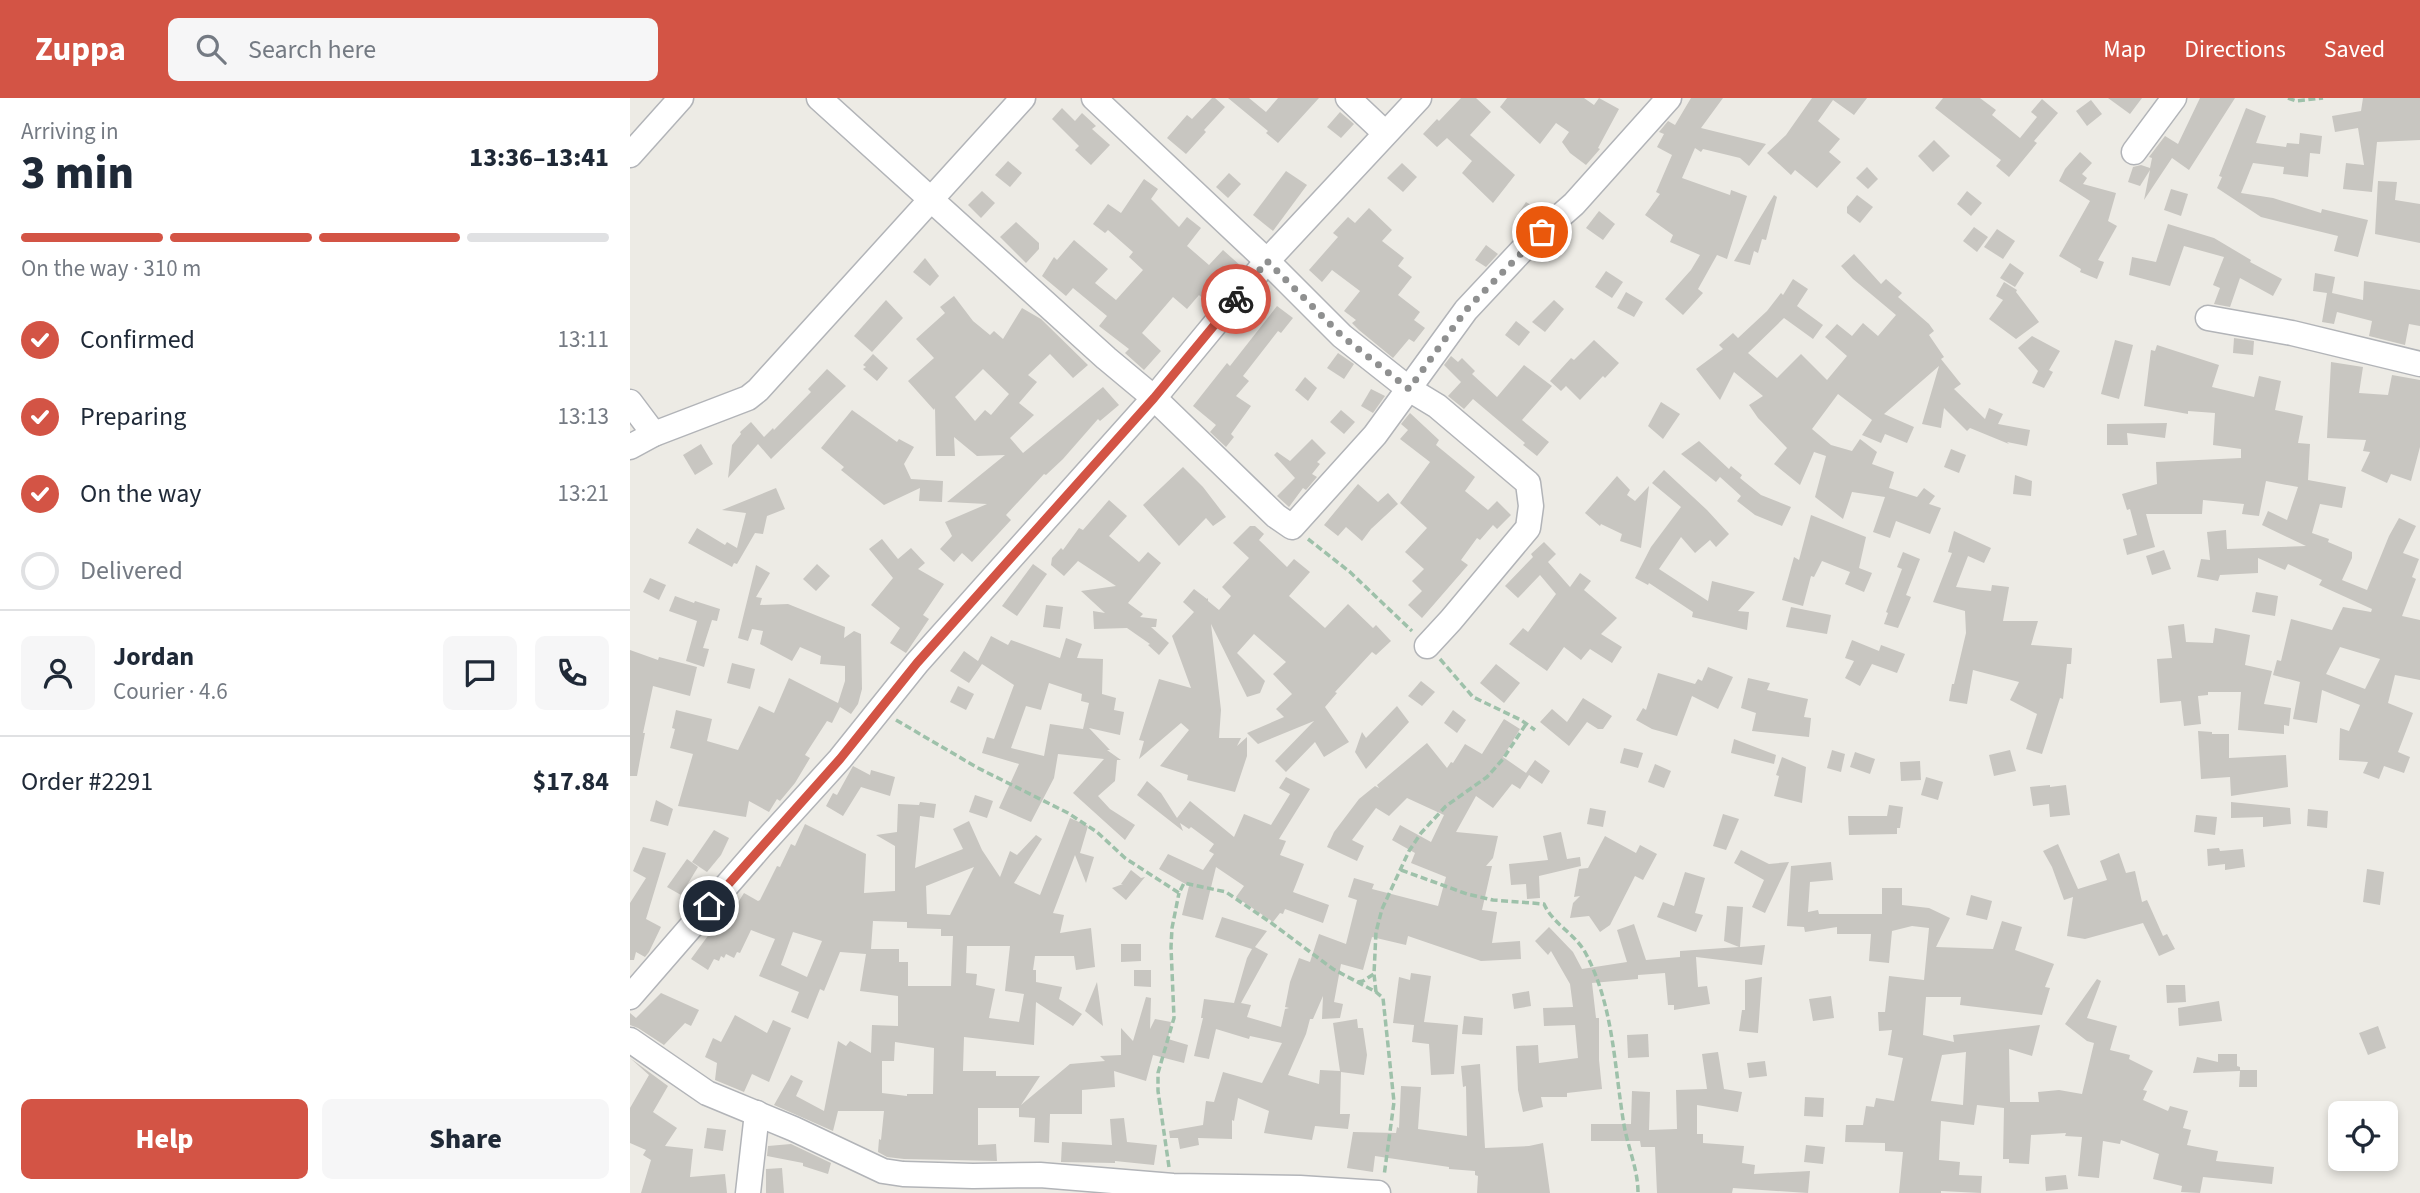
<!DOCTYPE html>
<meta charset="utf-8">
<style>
body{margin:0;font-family:"Source Sans 3",sans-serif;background:#f6f6f7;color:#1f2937;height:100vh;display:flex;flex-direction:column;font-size:26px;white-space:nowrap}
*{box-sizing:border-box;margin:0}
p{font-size:23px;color:#747a83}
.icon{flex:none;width:38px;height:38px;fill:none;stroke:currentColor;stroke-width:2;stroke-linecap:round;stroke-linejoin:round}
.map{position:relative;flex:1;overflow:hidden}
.panel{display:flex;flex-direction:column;background:#fff;width:630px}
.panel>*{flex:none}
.buttons{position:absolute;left:1698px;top:1003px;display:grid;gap:14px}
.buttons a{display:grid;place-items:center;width:70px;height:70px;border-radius:10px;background:#fff;box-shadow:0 4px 10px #0003;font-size:35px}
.pin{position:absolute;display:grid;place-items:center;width:60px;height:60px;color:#fff;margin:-30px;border:4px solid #fff;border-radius:50%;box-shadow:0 2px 7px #0007}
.courier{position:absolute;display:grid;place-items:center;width:70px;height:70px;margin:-35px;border:5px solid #d35445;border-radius:50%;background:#fff;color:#222;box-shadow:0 2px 9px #0007}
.head em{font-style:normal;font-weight:800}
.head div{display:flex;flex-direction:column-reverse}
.head{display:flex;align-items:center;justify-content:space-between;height:119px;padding:0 21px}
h1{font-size:46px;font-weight:800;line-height:52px}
.bar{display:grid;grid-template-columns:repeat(4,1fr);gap:10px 7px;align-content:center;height:84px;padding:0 21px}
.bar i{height:9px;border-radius:5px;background:#e0e1e3}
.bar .current{background:#d35445}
.bar p{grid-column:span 4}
.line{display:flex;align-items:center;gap:18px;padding:0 21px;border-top:2px solid #e0e1e3}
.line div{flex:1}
.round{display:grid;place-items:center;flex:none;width:74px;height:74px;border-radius:10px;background:#f6f6f7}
ol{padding:0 21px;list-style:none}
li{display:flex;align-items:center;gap:21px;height:77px}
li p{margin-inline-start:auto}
li .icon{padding:7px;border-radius:50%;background:#d35445;color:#fff;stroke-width:4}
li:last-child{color:#747a83}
li i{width:38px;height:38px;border:4px solid #e0e1e3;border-radius:50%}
.cta{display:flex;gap:14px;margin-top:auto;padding:14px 21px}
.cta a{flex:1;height:80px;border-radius:10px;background:#d35445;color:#fff;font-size:28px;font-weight:800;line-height:80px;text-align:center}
.cta a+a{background:#f6f6f7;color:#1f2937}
header{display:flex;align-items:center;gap:42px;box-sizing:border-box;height:98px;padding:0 35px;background:#d35445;color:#fff}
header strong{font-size:33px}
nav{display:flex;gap:38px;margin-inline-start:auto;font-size:24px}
.search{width:490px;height:63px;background:#f6f6f7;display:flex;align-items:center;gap:18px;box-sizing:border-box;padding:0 24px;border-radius:10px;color:#747a83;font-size:26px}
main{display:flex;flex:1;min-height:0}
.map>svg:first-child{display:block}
.building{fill:#c8c6c1;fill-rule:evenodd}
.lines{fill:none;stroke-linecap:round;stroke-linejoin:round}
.minor-casing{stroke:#b2b4b8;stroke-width:27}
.path{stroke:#9ec1aa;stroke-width:3.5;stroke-dasharray:7 3.5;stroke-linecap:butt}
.minor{stroke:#fff;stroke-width:24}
.done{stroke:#8f9090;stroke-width:7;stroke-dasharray:0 12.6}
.route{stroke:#d35445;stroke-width:9}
</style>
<header>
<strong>Zuppa</strong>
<div class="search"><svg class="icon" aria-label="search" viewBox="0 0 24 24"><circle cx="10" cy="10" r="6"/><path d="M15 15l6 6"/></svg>Search here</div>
<nav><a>Map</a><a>Directions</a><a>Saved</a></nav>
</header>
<main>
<section class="panel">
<div class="head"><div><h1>3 min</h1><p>Arriving in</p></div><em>13:36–13:41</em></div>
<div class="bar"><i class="current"></i><i class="current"></i><i class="current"></i><i></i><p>On the way · 310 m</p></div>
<ol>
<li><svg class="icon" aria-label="check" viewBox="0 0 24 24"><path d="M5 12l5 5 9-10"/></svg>Confirmed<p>13:11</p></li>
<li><svg class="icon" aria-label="check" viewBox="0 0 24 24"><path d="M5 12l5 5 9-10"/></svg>Preparing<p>13:13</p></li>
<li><svg class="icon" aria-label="check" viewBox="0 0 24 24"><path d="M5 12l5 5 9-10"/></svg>On the way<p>13:21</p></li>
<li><i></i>Delivered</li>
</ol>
<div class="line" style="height:126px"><a class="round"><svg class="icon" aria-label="person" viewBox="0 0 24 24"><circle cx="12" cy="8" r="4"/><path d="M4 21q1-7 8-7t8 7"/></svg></a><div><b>Jordan</b><p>Courier · 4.6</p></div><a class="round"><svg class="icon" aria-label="chat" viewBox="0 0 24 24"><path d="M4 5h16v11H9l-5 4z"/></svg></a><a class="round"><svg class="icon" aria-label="phone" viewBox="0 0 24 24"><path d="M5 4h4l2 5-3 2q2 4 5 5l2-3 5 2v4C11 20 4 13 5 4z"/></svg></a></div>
<div class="line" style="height:91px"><div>Order #2291</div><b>$17.84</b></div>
<div class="cta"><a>Help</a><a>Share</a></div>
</section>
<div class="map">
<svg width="1790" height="1095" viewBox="0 0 1790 1095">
<rect width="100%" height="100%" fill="#edebe5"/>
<g class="building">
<path d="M582,0H585L595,9L574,32L576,34L556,56L537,40L557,17L562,21Z"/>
<path d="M598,0H619L636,14L648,0H689L648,45L636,35L638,33Z"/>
<path d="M831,0H846L861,14L840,37L885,77L863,105L832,75L842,63L817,40L807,49L793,36L807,21L809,23Z"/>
<path d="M877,0H954L964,7L969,0L989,11L968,50L970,51L956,67L940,55L932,44L939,34L926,25L910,46L870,9Z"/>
<path d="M1061,0H1093L1071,30L1136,46L1119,68L1110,60L1073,51L1071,54L1065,50L1052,80L1100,97L1101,92L1117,98L1097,161L1087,157L1068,191L1073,195L1053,217L1035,201L1061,172L1070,157L1040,144L1043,137L1015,117L1030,96L1026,94L1042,57L1027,49L1034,36L1029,34L1038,23L1045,27Z"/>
<path d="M1182,0H1237L1224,17L1203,2L1188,23L1210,41L1199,54L1211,64L1187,90L1165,72L1161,77L1137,55L1156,37Z"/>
<path d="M1313,0H1350L1366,12L1362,17L1390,40L1407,19L1401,14L1412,1L1428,15L1404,43L1407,45L1379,79L1366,68L1371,62L1305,10Z"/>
<path d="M1478,0H1512L1500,16Z"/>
<path d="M1570,0H1605L1559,72L1542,60L1514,102L1520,72L1510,88L1498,84L1503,69L1511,67L1520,70L1522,60L1519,59L1535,38L1548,46Z"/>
<path d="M1733,0H1790V42L1747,44L1742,94L1713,91L1716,65L1734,67L1728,30L1705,34L1702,18L1731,13Z"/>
<path d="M1461,2L1472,16L1457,28L1446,13Z"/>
<path d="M432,10L445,23L452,15L466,28L462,31L480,47L461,67L445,52L449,48L422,21Z"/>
<path d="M1616,10L1636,18L1626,45L1656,49L1657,45L1669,46L1670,35L1692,38L1690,56L1680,55L1678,79L1653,76L1654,69L1623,65L1611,95L1643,100L1691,115L1692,111L1738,122L1728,159L1704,153L1708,138L1631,119L1587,90L1592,79L1589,78Z"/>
<path d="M710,14L724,26L711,40L697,29Z"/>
<path d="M1304,42L1320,58L1303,74L1288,58Z"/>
<path d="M1450,54L1462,65L1452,76L1457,80L1453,86L1486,95L1478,123L1487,128L1468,162L1474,164L1467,181L1450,174L1451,171L1429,158L1460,103L1429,83L1435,71Z"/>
<path d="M378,63L392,75L380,89L365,77Z"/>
<path d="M772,65L787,79L773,94L757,80Z"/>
<path d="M1237,69L1248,81L1238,91L1226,80Z"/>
<path d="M656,73L677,87L643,133L623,117Z"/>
<path d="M599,75L611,86L598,100L586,89Z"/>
<path d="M514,81L528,91L521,101L549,129L557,119L571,130L557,148L579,167L593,152L612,169L581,208L569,197L557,211L543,199L512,235L531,253L514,272L495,255L499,251L469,228L477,218L443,190L436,198L412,178L424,159L427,162L444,142L478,171L465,185L486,202L513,172L499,159L503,154L478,132L475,135L463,126L478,106L491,115Z"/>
<path d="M1748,83L1767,84L1765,102L1790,106V145L1745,136Z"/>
<path d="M1541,91L1558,96L1551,118L1534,112Z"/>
<path d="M352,93L365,105L351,120L338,107Z"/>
<path d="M1337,93L1352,105L1341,118L1327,106Z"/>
<path d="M1144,97L1147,99L1136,142L1132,141L1128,155L1124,153L1120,167L1104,163Z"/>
<path d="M1227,97L1243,109L1230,125L1217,115V109Z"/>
<path d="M896,104L912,114L896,128L884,122Z"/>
<path d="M739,110L762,132L752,143L774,160L768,168L782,179L768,197L790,214L784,222L795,230L784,244L779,241L763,260L729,232L722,225L726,222L714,213L730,193L702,172L692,184L679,172L708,139L703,135L718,119L725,125Z"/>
<path d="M969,113L985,126L973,142L956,130Z"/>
<path d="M386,124L409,145V151L396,165L370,139Z"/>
<path d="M1538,126L1584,140L1621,162L1620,164L1652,181L1643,198L1610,180L1600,209L1584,206L1590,190L1583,187L1594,159L1554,148L1540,188L1499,177L1502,159L1526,164Z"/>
<path d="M1344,129L1358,139L1347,154L1333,143Z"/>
<path d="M1367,131L1385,143L1373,161L1354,149Z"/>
<path d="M856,147L868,156L856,169L845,162Z"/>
<path d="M1224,156L1251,186L1256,181L1272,195L1268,199L1299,226L1304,233L1299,237L1314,259L1311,261L1331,286L1324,291L1355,321L1359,310L1373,316L1368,326L1400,332L1397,348L1377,344L1379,346L1340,330L1337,333L1314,310L1311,330L1292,326L1309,268L1254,316L1284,329L1277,345L1255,336L1251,345L1232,337L1242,322L1208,296L1182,331L1201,347L1222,353L1230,341L1247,354L1242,366L1264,374L1259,390L1287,399L1294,390L1305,398L1299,406L1311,410L1300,436L1266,423L1260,440L1243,434L1255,399L1222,394L1213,421L1185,399L1196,358L1184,354L1170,387L1144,366L1157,350L1128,320L1119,307L1133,298L1104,274L1090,302L1066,271L1093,251L1089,247L1103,235L1108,240L1137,213L1151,195L1153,197L1163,181L1178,191L1167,208L1193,227L1183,241L1154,220L1118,255L1147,280L1171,256L1197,282L1217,258L1195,239L1207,226L1222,238L1233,225L1248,238L1266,217L1223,181L1211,168Z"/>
<path d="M295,160L309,178L300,188L283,174Z"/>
<path d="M1380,165L1394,175L1385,189L1370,180Z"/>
<path d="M976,173L993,184L982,200L965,189Z"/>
<path d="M1685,175L1705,179L1702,195L1733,202L1734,183L1790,192V228L1779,226L1775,247L1739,238L1742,223L1707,214L1704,226L1692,224L1697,195L1683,193Z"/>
<path d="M1374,184L1387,192L1386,194L1409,224L1386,241L1359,221L1373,202L1366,198Z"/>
<path d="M996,194L1013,204L1004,219L987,210Z"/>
<path d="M324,198L343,223L360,237L364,233L373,241L392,210L411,221L458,267L443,280L420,256L398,277L407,284L389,305L404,317L380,340L393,355L473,289L489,307L470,323L468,321L433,361L416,377L414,376L376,417L381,422L342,464L332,455L324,464L310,451L322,438L315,424L357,406L317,404L375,357L347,358L324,339L325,358H306L305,310L304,312L278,283L304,260L286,241L315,215L310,209ZM353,271L379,296L361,317L355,312L345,323L325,299Z"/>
<path d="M256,202L273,220L242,254L224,238Z"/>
<path d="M924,202L934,211L915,234L902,224Z"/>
<path d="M647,208L663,220L651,235L648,233L613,278L619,283L606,298L621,308L601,336L604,339L596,349L580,334L586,327L563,308L597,265L600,268Z"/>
<path d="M886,223L900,234L889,248L875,237Z"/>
<path d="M1402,238L1430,253L1419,272L1423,274L1414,290L1402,285L1408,273L1388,250Z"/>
<path d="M1604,240L1624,243L1623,257L1603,255Z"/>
<path d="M964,242L989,265L975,280L973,278L950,302L936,288L931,293L920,283L941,260L944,262Z"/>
<path d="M1485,242L1503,247L1489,301L1471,296Z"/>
<path d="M1527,247L1589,267L1582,289L1624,299L1629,278L1651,283L1645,312L1673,318L1668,345L1680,346L1678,382L1716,389L1712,410L1690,406L1682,435L1699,441L1698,444L1722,454V460L1712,482L1737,492L1759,438L1769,420L1786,428L1773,455L1789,461L1782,479L1786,481L1772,518L1790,522V582L1765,577L1758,605L1783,615L1768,654L1780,659L1774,675L1754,668L1749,681L1733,675L1738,664L1709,662L1710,630L1719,633L1730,607L1692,592L1687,625L1663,621L1670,584L1643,577L1647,562L1651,563L1661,521L1702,532L1713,509L1741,514L1742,511L1689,487L1692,482L1658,466L1655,472L1628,460V475L1590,477L1588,483L1567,479L1571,461L1580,462L1577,434L1596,432L1597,451L1676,448L1632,427L1638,413L1657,422L1668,389L1636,383L1629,418L1612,416L1614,406L1573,402L1572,416H1516L1525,449L1497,457L1493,441L1507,437L1500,411L1497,412L1492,396L1527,386L1526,364L1611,360V351L1583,347L1585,315L1558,313V316L1514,308L1521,252L1525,253ZM1710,549L1750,561L1735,591L1696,576Z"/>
<path d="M708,255L724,266L714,281L697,270Z"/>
<path d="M243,256L258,270L247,283L233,271L236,269L233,267Z"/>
<path d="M821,258L828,264L832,260L845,273L842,276L867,299L894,267L922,288L892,322L919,344L907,358L893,347L895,345L843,301L834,311L818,298L831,284L814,267Z"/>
<path d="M1701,264L1733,269L1729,295L1758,297L1762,277L1790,282V349L1781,383L1761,376L1757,385L1731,373L1740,354L1733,353L1736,342L1697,340Z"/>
<path d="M197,271L216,288L141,361L128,346L98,380L102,347L111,336L110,334L121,324L134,339L143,330L144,332L181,294L178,291Z"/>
<path d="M675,279L687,290L678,303L665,292Z"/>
<path d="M741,291L755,298L743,315L731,308Z"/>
<path d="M1031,304L1050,316L1033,341L1018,328Z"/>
<path d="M222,312L267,344L269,341L284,349L274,366L281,381L313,383L312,404L289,403L290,390L254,407L211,372L214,369L191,350Z"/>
<path d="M711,312L725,324L714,336L700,324Z"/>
<path d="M780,315L809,342L806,347L845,379L835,393L858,412L867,403L881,417L867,431L863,427L850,442L847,440L831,462L838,467L792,520L778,507L792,493L782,483L794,471L775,454L797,430L770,405L800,364L770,341L778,332L771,326Z"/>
<path d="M1537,325L1535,340L1497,335L1498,347H1477V326Z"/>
<path d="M682,341L696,355L687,364L690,366L682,376L687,379L676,392L673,390L659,409L647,398L665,380L644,357L647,354L660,363Z"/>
<path d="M1069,343L1099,371L1101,368L1112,377L1110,380L1131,397L1161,409L1152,428L1125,417L1107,403L1111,398L1090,379L1086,384L1051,356Z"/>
<path d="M71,346L83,366L65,377L53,357Z"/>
<path d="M1321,351L1336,357L1329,375L1314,369Z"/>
<path d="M553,369L573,389L596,419L583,428L576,420L549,448L513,407Z"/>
<path d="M1034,372L1077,412L1099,436L1086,449L1080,442L1065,455L1051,439L1029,471L1078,503L1082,483L1125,494L1108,513L1119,514L1117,532L1062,519L1063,514L1019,485L1018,487L1005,480L1021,449L1051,409L1022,385Z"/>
<path d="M1385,377L1402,383L1401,398L1383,396Z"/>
<path d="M987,378L1000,392L997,397L1005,403L1019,388L1011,450L990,443L992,436L971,426L970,428L955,415Z"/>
<path d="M728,386L748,404L758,395L768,406L741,431L732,443L716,429L708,438L694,427Z"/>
<path d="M146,390L155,411L137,418L133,436L125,435L107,466L104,465L102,469L58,445L67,430L95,447L97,444L107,450L116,415L92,412Z"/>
<path d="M479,402L497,418L479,438L509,464L518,454L531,465L498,505L513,516L510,519L527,521L526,529H521L539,545L529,557L518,547L520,546L497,530L464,531L463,513L475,515L451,493L486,488L448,463L434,478L421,467L422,460L431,450L433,452L449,430L453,432Z"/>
<path d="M1181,417L1236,439L1229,470L1242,475L1234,494L1215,486L1220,474L1192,463L1184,479L1181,478L1173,508L1152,502L1164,459L1169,462Z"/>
<path d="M620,428H625L634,436L629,442L657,469L664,461L680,474L659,498L695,530L718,506L743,530L746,527L761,543L746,557L742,554L705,594L707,595L695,609L719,644L694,659L685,644L656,674L645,663L684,623L628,646L617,635L654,619L646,611L662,596L643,576L656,564L624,536L607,555L635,583L630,595L617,599L581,526L591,612L589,640H611L607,648L617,639V658L605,694L557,682L558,677L530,668L559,632L551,625L509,661L514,643L509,642L529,581L561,590L542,538L564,514L553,504L564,491L577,501L578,500V503L589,512L601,498L592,489L619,460L603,445Z"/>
<path d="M1324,433L1361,450L1354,465L1338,458L1326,489L1361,493L1362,487L1379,489L1373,523H1408L1401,547L1442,550L1441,566H1437L1433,601L1430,600L1412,656L1396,651L1407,616L1380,602L1389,584L1343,572L1337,606L1319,603L1322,586H1324L1336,535L1335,513L1303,504L1322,455L1318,454Z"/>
<path d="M252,441L268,461L281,450L295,465L288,471L314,486L293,517L299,521L276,555L260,545L270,530L241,507L263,480L239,451Z"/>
<path d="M914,444L926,456L918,464L940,489L950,475L961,483L954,492L987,520L971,536L992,549L982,565L960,551L951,562L934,549L917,573L879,546L893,530L898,534L926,496L910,477L888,500L875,488L903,459L901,456Z"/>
<path d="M1534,452L1541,471L1522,477L1516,458Z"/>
<path d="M1273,454L1290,461L1276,497L1281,499L1268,530L1254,526L1258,515L1256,514L1272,471L1267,469Z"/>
<path d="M187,466L200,478L186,493L173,481Z"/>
<path d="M403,466L417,476L387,518L372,508Z"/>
<path d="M126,467L140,475L126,499L132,500L130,507L158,506L215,529L214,540L224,533L231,536L232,591L228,606L221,616L210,609L202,625L197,623L175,657L180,660L165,685L150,703L147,701L139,714L119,703L116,719L48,708L63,656L40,650L45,631L42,630L46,612L82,621L77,643L108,652L129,608L144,615L159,580L208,605L215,583V568L190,566L191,558L170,549L162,563L130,546L133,533L122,531L118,543L108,540Z"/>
<path d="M20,480L36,487L29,502L13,494Z"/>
<path d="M1626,494L1648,498L1645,518L1622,514Z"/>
<path d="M45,498L64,505L65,503L90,511L87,523L82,522L73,550L79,551L74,569L56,563L67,523L39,513Z"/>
<path d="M416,507L433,509L430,531L413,529Z"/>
<path d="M1161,509L1201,517L1197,536L1156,529Z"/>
<path d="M1554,526L1556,544L1583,545L1585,530L1620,537L1615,567L1642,573L1634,606L1661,610L1659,628L1654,627V636L1608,632L1611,594H1578V597L1568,598L1571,626L1554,628L1551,603L1530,605L1527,561L1542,560L1538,528Z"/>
<path d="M361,538L378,547L381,542L430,560L436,540L452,546L447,560L473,561L472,596L486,600L484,612L494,614L490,637L459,630L480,652H477L491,662H487L485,683L468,698L480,711L505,727L495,742L443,695L474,661L428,656L424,680L401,724L369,710L389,666L352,655L357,639L364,641L384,587L352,566L339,585L320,573L334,553L348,563ZM419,585L452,596L451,603L459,605L453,631L420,626L414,658L381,650L396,608L411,612Z"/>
<path d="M1222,542L1249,553L1251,547L1275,556L1267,575L1242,566L1230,588L1215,580L1224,563L1215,560Z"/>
<path d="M0,552L28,562L29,559L67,569L60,598L23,588L13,635H15L7,678H0Z"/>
<path d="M102,565L125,571L120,591L97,585Z"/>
<path d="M866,566L890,585L874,605L850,585Z"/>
<path d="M1078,569L1103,579L1088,611L1062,598L1047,638L1022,631L1006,622L1013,610L1016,612L1028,575L1065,586L1068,581L1072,583Z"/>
<path d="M1118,580L1140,585L1137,592L1178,601L1174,619L1181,620L1179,639L1122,633L1126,615L1111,610Z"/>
<path d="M791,583L805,594L792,608L778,598Z"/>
<path d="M328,588L344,596L336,612L320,604Z"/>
<path d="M953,600L982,618L973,631H968L957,624L939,648L910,624L922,611L937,624Z"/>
<path d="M767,608L779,624L736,671L725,654L732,634L736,640Z"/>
<path d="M823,612L836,622L827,635L814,625Z"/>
<path d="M874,621L890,631L873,659L896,675L905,662L920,673L912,686L899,677L890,691L882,686L863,710L846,698L826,734L868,738L863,760L856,768H862L852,812L867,814L862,845L890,843L891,861L851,863L778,838L776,847L742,839L733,872L711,866L704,904L713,906L710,920L692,921L693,898L683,921H680L676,936L658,977L689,986L690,972L710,973L703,925L727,921L728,930H733L737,957L734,977L711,974L710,1016H720L718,1031L685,1028L682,1042L634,1035L639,1013L608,1000L604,1023L602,1022V1041L568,1040L569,1047L550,1051L548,1040H540L539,1033L573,1027L576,1003L584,1004L593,974L632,985L652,945L620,938L619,941L586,931L579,961L564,958L573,920H571L574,901L604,905L617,860L622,851L585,839L592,819L637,833L625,849L638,856L611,905L621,907L617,919L651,929L655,911L659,910L655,909L660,884L669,860L680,864L689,836L716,846L727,802L718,799L724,780L744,786L742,791L808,808L816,779L781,765L785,755L762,742L770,727L801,744L814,717L777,700L759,718L746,710L722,742L734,748L727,763L697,749L704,734L729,701L745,688L749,690L747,687L797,645L817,670L821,664L823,665L835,646L852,656Z"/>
<path d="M1568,633L1582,634V636H1599V660L1656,657L1658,689L1601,698L1600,679L1571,681Z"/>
<path d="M1104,641L1146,657L1144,666L1101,655Z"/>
<path d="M994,650L1013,655L1008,670L990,665Z"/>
<path d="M1202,652L1215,656L1211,674L1197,670Z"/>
<path d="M1380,652L1386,673L1364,678L1359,657Z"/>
<path d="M1225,654L1245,661L1240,676L1220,669Z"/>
<path d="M1152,659L1176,669L1172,705L1144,698L1149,678L1146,677Z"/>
<path d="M1290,663L1291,682L1271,683L1270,664Z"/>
<path d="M1025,666L1041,673L1034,690L1018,684Z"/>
<path d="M223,668L240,677L241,672L265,679L260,698L231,689L213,718L196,708L203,695L207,697Z"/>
<path d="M656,679L680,691L649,741L656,743L650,757L674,766L663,794L699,807L693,825L655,811L653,816L650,815L643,824L606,799L614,788L586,769L573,822L552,817L559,788L529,771L538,756L573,772L584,756L579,753L584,746L561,729L559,731L550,725L553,733L507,697L517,683L531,695L547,720L560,703L604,739L614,716L641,727L660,696L649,690Z"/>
<path d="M1296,679L1313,684L1308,702L1291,697Z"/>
<path d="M1420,687V689L1436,687L1440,717L1420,719L1419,706L1403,708L1400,689Z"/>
<path d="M345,697L363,703L357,720L339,714Z"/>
<path d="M26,702L43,711L38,728L20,723Z"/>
<path d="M290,704L306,706L304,720L290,718L285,770L333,751L323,731L339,723L352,752L370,779L380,753L387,757L406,737L412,741L384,785L410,797L440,720L458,728L450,755L464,759L456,785L445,757L423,815L434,817L430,835L461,830L465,869L446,872L444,858H405L403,872H406V884L432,889L429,901L452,916L443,928L406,904L404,947L334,939L333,973H366V978H410L391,1007L440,966L475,963L470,958L491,957V930L503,943L516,899L521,900L520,931L525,921L541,924L538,941L558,947L554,965L523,957L516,983L484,973L485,989L452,992V1016H420L419,1045L404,1044L405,1020L389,1019V1010H348V1047L366,1046L367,1063L274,1061L257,1059L248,1054L249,1041L251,1042L254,1013H208L203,1033L144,1007L161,977L173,983L166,998L194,1013L208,943L216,948L220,943L241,955L242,927L268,928V898L230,893L236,856L210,854L194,893L190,891L178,921L161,914L169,894L129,878L145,841L121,832L110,855L107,854L104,860L96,856L94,860L91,858L89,863L84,861L78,872L61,861L88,824L94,827L114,795L128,803L130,802L147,768L150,769L161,746L165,748L175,726L236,756L234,795L265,793V748L246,737L267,734L268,706L289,707ZM344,769L320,817L297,816L296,788ZM243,823L277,824V830L311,831V838H323L321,888H278V864H269V851H241ZM163,834L192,843L177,879L151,867ZM337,848H380L375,893L394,896L389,924L359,920L365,891L346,887L347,876L336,875ZM265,944L304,950L303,996H277V998L252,995V963H264Z"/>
<path d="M1601,704L1660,710L1661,726L1633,729V719L1601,720Z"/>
<path d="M1259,707L1273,709L1270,730H1267V736L1219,737L1218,718H1257Z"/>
<path d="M960,710L976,713L973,729L957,726Z"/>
<path d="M1678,711L1698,713L1697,730L1677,728Z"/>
<path d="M1093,716L1109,721L1096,752L1083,748Z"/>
<path d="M1566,717L1587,719L1585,737L1564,734Z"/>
<path d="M84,732L99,740L91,757L77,774L62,764Z"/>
<path d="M931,734L937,761L950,759L951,768L909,778L910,800L897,801L896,786L881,787L879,766L918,762L913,738Z"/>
<path d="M975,738L1006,755L1010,747L1027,756L1013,782L1005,778L980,827L970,834L959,818L940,820L943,805L950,798L944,799L949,771L958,770Z"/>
<path d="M1428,746L1448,791L1477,782L1470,763L1489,755L1496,775L1505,773L1512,804L1517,802L1533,838L1537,836L1545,851L1529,858L1513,825L1455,841L1437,838L1443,799L1434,802L1422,769L1413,753Z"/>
<path d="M13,749L36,755L16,821L31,829L19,854L15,859L6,854L4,862H0V805L16,780L3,773Z"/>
<path d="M1589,750L1590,753L1613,751L1615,769L1595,772V766L1578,768L1577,751Z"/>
<path d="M1111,752L1139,766L1159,764L1135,815L1122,809L1134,782L1104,765Z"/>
<path d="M57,761L68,769L51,797L37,789Z"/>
<path d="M1201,764L1203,782L1180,784L1178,814L1188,812L1189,816H1252V790H1272V807L1299,810L1320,820L1306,849L1363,851L1372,823L1392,829L1385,852L1424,866L1415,889L1420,890L1412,917L1330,907L1331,899H1296L1293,937L1324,944L1323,937L1410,927L1402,958L1379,951L1380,1004H1409L1408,994L1429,992L1452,996L1464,945L1457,943L1435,926L1467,881L1471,883L1457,920L1487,928L1480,952L1500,957L1499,961L1523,973L1513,992L1517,993L1513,1002L1538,1013L1540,1008L1558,1013L1553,1030L1561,1032L1557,1047L1588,1053L1586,1063L1644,1069L1642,1086L1573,1079L1570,1095L1551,1094L1552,1088L1523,1081L1529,1056L1491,1042L1490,1046L1473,1043L1469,1080L1448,1078L1452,1039L1435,1038L1436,1035L1401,1037L1399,1066L1379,1065V1061H1373L1374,1010L1347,1007L1344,1027L1311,1023L1309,1062L1330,1064L1329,1077L1352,1078L1351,1095L1311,1093V1095H1269L1273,1054L1255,1053V1045L1215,1044L1216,1027H1233L1236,1008L1244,1009L1246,1000L1264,1003L1273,960L1258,957L1262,932L1249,933L1248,914H1255L1259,878L1294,882L1299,830L1282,828L1262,833L1259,865L1239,863L1241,836H1207V829L1175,834L1174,829L1157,828L1161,768ZM1336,954L1333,1007L1301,1003L1312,957Z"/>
<path d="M1737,771L1754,774L1750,807L1733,804Z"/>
<path d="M501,772L511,780L515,779L496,802L482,790L493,786H491Z"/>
<path d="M1055,774L1075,780L1065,815L1073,817L1066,834L1027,819L1033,804L1044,808Z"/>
<path d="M1341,797L1362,803L1357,822L1336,817Z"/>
<path d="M1097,808L1113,809L1110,849L1135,847L1132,867L1066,859L1068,889L1077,888L1080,906L1044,912V907H1038L1035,875L1008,877V881L962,885L966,920H969V962L972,991L937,995V999H911L913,1009L893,1014L888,992L886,948L908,947L909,965L948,960L945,927L914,928L913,910L943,909L940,886L921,853L918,857L905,843L919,829L943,854L952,871L997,864L987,832L1004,826L1016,862L1050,859V853L1109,849L1094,843Z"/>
<path d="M491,846H511V863L491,864Z"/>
<path d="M504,872H521V889L504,888Z"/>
<path d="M781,875L801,878L794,924L828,927L824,976L801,977L799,946L782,944L784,927L763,925L769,879L780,882Z"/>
<path d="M1132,879L1128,935L1109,933L1112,912H1115V882Z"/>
<path d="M467,884L473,928L455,913Z"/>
<path d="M1536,887H1555L1556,904L1537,905Z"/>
<path d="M899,893L901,908L884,911L882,896Z"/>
<path d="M31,895L69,912L61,928L55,925L34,947L8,930L0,927V915L6,920Z"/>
<path d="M1201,898L1204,920L1183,923L1179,901Z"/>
<path d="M1589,903L1592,923L1549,928L1548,910Z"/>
<path d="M105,917L137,935L143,922L161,930L139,984L122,976L114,994L85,982L87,965L75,959L83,940L91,944Z"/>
<path d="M834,918L853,920L852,937L832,936Z"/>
<path d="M1748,928L1756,950L1738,957L1729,935Z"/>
<path d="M1018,936L1019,959L998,960L997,937Z"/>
<path d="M1088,954L1094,991L1112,994L1108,1014L1067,1007V1036H1073V1045L1114,1048L1112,1065L1125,1067L1124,1076L1180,1073L1178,1095L1103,1090L1102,1095H1027L1025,1049H1011L1010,1043H961V1026H1001L1002,993L1020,994L1019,1032L1047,1031L1046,992L1077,991L1072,956Z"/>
<path d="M1588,956H1607V968L1610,969V972H1627V989H1609L1610,973L1563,975L1567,959L1588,964Z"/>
<path d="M0,960L38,988L23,1014L47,1030L35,1048L63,1051L60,1079L95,1076L97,1095H11L21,1062L13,1057L16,1052L0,1045V1010L19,977Z"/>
<path d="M1135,963L1137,978L1119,980L1117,965Z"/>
<path d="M850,966L855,1050L899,1048L913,1045L920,1095H847L848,1078L845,1077V1073L819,1071V1069L745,1058L743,1074L717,1070L723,1034L766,1035L767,1029L769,1030L771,988L791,989L788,1031L837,1038L836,988L833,989L831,968Z"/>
<path d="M1175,999L1194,1000L1193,1019L1174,1018Z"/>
<path d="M494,1020L497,1044L527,1047L524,1067L485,1063V1065L431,1064L432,1044L482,1047L480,1021Z"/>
<path d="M77,1030L96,1032L93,1053L74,1050Z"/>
<path d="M161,1046L201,1065L198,1076L173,1068V1065L137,1058L138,1048Z"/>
<path d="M1176,1047L1195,1049L1193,1066L1174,1064Z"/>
<path d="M152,1070L154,1095H136V1071Z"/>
<path d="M1436,1077L1438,1091L1416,1093L1415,1079Z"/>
</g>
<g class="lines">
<defs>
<g id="minor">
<path d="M189,0L476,260L524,300L646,418L662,429L745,337L836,212L896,148L944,106L1039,0"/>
<path d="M464,0L637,163L712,238L779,291L807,308L898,385L901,408L898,430L821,522L797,548"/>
<path d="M718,0L755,35"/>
<path d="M1504,54L1544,0"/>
<path d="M0,57L51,0"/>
<path d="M1578,220L1662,235L1790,266"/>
<path d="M0,304L24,336"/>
<path d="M0,349L24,336L118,300L128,292L393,0"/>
<path d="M0,899L131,748L210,661L287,565L524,300L637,163L789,0"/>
<path d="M0,942L77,995L164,1031L253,1073L273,1076L343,1078L410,1077L543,1088L670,1090L748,1095"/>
<path d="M118,1095L127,1015"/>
</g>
</defs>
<use href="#minor" class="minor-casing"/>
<g class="path">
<path d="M1658,0L1666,3L1693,0"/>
<path d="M678,441L720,474L782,533"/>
<path d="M810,561L843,599L891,622L905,632"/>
<path d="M266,622L348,670L438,715L467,734L495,760L549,795L554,785L596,794L640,824L703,871L746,894L753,900L764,1004L754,1078"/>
<path d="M771,772L837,796L863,802L914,806C923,826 944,835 955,854C984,908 984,968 994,1027C998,1050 1008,1071 1008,1095"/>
<path d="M728,884L733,883L744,876"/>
<path d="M746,894L744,876L746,834L752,811L779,753L791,735L816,708L857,679L873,661L896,626"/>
<path d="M539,1069L528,993V975L544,920L541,849L542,830L549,795"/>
</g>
<use href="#minor" class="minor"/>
</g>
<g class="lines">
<path class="done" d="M606,201L637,163L712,238L779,291L836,212L912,134"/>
<path class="route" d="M79,808L210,661L287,565L524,300L606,201"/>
</g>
</svg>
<div class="buttons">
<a><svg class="icon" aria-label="locate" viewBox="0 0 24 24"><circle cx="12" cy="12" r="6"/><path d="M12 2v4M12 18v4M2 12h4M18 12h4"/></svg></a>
</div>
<div class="pin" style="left:912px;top:134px;background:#ea580c"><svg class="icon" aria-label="bag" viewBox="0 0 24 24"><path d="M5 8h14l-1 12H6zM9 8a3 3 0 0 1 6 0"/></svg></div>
<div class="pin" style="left:79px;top:808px;background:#1f2937"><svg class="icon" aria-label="home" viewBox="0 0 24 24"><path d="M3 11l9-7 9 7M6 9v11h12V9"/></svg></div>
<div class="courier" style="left:606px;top:201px"><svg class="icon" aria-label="bike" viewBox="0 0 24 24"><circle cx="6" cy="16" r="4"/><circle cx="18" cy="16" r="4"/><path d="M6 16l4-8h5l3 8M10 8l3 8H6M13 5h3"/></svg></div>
</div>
</main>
